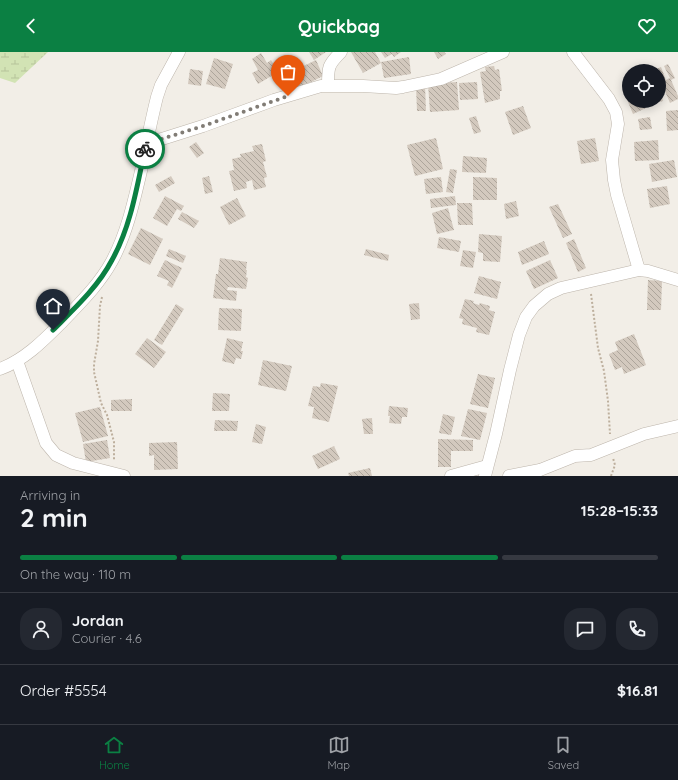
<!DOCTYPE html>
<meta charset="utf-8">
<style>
body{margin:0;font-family:Quicksand,sans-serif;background:#242831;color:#f1f3f6;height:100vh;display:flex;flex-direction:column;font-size:15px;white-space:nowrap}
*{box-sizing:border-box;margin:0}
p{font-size:13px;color:#9ea1a6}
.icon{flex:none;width:22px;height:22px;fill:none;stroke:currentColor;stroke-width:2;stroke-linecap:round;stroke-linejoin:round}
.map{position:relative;height:424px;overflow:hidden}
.panel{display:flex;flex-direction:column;background:#171b24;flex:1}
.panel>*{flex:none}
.fabs{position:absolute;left:622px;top:12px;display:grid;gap:8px}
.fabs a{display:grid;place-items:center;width:44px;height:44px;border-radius:50%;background:#171b24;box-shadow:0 2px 10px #0003;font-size:20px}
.pin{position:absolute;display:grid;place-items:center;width:34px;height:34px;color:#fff;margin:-41px -17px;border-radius:50% 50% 50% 0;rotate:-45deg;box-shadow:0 0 4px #0007}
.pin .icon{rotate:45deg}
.courier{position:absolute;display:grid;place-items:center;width:40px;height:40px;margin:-20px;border:3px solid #0b8043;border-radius:50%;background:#fff;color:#222;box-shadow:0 1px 5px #0007}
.headline em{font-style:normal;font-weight:800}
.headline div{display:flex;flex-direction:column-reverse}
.headline{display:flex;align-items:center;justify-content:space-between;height:68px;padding:0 20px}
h1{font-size:26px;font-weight:800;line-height:30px}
.bar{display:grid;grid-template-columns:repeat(4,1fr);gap:6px 4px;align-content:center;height:48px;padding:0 20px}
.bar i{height:5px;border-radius:3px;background:#363941}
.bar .current{background:#0b8043}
.bar p{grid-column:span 4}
.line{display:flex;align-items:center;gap:10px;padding:0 20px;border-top:1px solid #363941}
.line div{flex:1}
.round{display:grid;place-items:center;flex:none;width:42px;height:42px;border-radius:16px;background:#242831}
header{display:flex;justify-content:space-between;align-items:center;height:52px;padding:0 20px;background:#0b8043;color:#fff;font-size:18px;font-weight:800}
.tabs{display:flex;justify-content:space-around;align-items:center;height:56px;border-top:1px solid #363941;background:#171b24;font-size:11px;color:#9ea1a6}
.tabs a{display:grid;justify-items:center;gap:2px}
.tabs .current{color:#0b8043}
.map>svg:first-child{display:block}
.wetland{fill:url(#wetland-marsh)}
.building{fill:url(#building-back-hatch)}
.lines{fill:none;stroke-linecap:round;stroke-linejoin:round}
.minor-casing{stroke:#bdb5ab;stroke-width:13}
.path{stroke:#bdaf9d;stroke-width:2;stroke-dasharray:2 2;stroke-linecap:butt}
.minor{stroke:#fff;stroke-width:12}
.done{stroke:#817c75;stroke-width:4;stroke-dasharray:0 7.2}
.route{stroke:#0b8043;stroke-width:5}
</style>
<header><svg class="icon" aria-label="back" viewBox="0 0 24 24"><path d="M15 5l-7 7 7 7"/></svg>Quickbag<svg class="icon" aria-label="heart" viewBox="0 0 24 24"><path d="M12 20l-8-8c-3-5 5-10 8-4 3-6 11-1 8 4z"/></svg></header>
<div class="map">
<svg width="678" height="424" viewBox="0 0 678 424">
<defs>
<pattern id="wetland-marsh" width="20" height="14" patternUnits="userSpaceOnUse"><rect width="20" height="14" fill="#d2e3b4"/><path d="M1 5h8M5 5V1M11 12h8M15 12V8" fill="none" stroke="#b6c49b"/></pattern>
<pattern id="building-back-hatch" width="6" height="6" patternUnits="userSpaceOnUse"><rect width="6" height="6" fill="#d3c9be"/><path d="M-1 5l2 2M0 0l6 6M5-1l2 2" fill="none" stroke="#ada59b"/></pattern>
</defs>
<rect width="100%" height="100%" fill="#f2eee7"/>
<path class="wetland" d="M0,0H48L15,31L0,26Z"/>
<g class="building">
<path d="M309,0H326L314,8Z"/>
<path d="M351,0H375L381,11L363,21Z"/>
<path d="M381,0H401L394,5L392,2L385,6Z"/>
<path d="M434,0H444L446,2L438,7Z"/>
<path d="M261,1L267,11L271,8L274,13L279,10L283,17L258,32L252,21L258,18L252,7Z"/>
<path d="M409,5L411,22L384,26L381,10Z"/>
<path d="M214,6L233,12L225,37L206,32Z"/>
<path d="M316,8L323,24L295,38L287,22Z"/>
<path d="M668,12L675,26L671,28L678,44V47L670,51L659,25V19H656V17L661,15L666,28L670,26L664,14Z"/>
<path d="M494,14L495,18L499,17L502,39H500V47L485,51L480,20L486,19L485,15Z"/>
<path d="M190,17L203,19L201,34L188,32Z"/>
<path d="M457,30L459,58L430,60L428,32Z"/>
<path d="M477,30L478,47L460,48L459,31Z"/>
<path d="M425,33L426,59H417L416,34Z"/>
<path d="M659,35L663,49L647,53L646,49H659Z"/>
<path d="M629,36V49H642L646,56L633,62L623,38Z"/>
<path d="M523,54L531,76L513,83L505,60Z"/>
<path d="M678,58V78L667,79L666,59Z"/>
<path d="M476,64L481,80L474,82L469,66Z"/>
<path d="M650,65L652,77L640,78L638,67Z"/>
<path d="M436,86L443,117L415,124L407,93Z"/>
<path d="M595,86L599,109L581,112L577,89Z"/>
<path d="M658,88L659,108L635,109L634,90Z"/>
<path d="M196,90L204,101L197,106L189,95Z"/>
<path d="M262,92L266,109L263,110L267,125L264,126L266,135L254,138L252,128L246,130L247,136L234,139L229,119L234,118L232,107L241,105L240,102L254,99L252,94Z"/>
<path d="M463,104L487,106L486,121L462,120Z"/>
<path d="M674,108L677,125L652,130L649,112Z"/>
<path d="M450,117L457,118L453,141L446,140Z"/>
<path d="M171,124L175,131L159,140L155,133Z"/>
<path d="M209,124L213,140L205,142L202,126Z"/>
<path d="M441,125L443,140L426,142L424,127Z"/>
<path d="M473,125L497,126V148H473Z"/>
<path d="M667,134L670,152L650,156L647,137Z"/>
<path d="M165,144L184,154L181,159L177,157L167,174L153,166Z"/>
<path d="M455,144L456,153L431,156L430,147Z"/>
<path d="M237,146L246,164L229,173L220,155Z"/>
<path d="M516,149L519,164L506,167L504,152Z"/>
<path d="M457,151H472L473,173H458Z"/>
<path d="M558,152L572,182L563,186L549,155Z"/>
<path d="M448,156L454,178L437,182L432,161Z"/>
<path d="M182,160L199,169L194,176L178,167Z"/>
<path d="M141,176L163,187L150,213L128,202Z"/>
<path d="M479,182L502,184L500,210L483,209V201L478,200Z"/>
<path d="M439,185L461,189L459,200L437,196Z"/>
<path d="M574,187L586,216L578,220L566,191Z"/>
<path d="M544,189L549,202L522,213L518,200Z"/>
<path d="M169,197L186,204L183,211L166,204Z"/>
<path d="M366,197L389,203L388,209L364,203Z"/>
<path d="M463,198L476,200L473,216L460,214Z"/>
<path d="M220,206L247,210L246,218H247L246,225L248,226L246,237L228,235L227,238L237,239L236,249L213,246L216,222H218Z"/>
<path d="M165,208L182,216L172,236L167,233L169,229L157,224Z"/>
<path d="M550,208L558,226L534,237L526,219Z"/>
<path d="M479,224L501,230L497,247L474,241Z"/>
<path d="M648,228L662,229L661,258H647Z"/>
<path d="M465,247L474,249L473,251L479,253L480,251L490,254L489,258L495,260L489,283L476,280L477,276L462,272L463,267L459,266Z"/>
<path d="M419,251L420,267L411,268L409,252Z"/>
<path d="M176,252L184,257L162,293L154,288Z"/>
<path d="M219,256L242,257L241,279L218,278Z"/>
<path d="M634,282L646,313L624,322L622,315L615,318L609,302L618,298L615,290Z"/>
<path d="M147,286L166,300L154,316L135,302Z"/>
<path d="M227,286L243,290L241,299H243L241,307L236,306L234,312L222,309Z"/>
<path d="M263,308L292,314L286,339L258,333Z"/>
<path d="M478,322L495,326L488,356L470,352Z"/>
<path d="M321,331L338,334L329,370L312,366L314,355L308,354L313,334L320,335Z"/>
<path d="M213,341L230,342L229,359H212Z"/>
<path d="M132,347V359H111V348Z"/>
<path d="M389,354L408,356L407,365H402L401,372L389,371L390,364H388Z"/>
<path d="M100,355L108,384L83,390L75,361Z"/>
<path d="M468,357L487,361L480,388L461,384Z"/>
<path d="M443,362L455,365L451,383L439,381Z"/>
<path d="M372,366L373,382H364L362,367Z"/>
<path d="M215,368L238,369L237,379H214Z"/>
<path d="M256,372L266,375L262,392L252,390Z"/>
<path d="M438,387L473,388V399H451V415H438Z"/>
<path d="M107,388L110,406L86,410L83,392Z"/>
<path d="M177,390L178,417L154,418V403L149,404V391Z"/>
<path d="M334,394L340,407L318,417L312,404Z"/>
<path d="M370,416L372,424H349L348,421Z"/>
</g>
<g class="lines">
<defs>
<g id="minor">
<path d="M573,0L609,47L616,60L618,72L612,108L614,128L617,143L639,218"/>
<path d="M328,33C328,15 328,13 341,0"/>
<path d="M146,92L203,74L274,48L321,34H363L396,36L403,35L441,27L503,0"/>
<path d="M17,309L46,391L56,403L73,411L124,424"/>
<path d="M0,317C24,308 42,290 60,272C79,252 99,233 112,209C127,181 134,149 141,119C146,94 151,69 157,45L161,33L179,0"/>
<path d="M451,424L487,414"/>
<path d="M485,424L496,382L510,318L519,283L526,265L534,254L548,242L561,236L639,218L648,219L678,228"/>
<path d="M509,424L540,418L575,404L591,403L644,382L678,374"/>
</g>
</defs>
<use href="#minor" class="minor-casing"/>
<g class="path">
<path d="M591,242L598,296L604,319L608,349L610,382"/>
<path d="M102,245L100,254L98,289L94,312V320L101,351L107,363L114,390V409"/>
<path d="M611,424L615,413L613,406"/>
</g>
<use href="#minor" class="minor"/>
</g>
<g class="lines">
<path class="done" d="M145,97L146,92L203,74L288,44"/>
<path class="route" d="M53,278C74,257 98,235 112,208C131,174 137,134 145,97"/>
</g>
</svg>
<div class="fabs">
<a><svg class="icon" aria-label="locate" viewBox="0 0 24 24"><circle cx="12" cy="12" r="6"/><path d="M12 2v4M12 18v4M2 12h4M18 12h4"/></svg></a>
</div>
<div class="pin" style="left:288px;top:44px;background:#ea580c"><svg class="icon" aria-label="bag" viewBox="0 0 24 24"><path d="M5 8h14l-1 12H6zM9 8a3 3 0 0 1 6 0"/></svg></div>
<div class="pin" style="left:53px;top:278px;background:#1f2937"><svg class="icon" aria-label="home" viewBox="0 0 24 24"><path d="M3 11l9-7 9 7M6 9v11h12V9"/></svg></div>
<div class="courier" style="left:145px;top:97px"><svg class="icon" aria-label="bike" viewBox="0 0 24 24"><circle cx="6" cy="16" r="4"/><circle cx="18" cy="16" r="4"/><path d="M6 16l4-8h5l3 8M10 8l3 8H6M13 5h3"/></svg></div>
</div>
<section class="panel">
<div class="headline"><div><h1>2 min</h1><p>Arriving in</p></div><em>15:28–15:33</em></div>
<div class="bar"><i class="current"></i><i class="current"></i><i class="current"></i><i></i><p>On the way · 110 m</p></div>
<div class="line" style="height:72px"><a class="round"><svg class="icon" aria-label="person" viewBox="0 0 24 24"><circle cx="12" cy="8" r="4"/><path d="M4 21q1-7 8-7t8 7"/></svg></a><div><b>Jordan</b><p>Courier · 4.6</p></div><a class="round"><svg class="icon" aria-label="chat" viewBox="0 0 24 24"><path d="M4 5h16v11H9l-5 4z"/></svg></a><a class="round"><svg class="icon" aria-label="phone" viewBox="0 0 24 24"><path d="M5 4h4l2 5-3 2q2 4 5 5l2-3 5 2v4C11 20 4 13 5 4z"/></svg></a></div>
<div class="line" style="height:52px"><div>Order #5554</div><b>$16.81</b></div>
</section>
<nav class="tabs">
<a class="current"><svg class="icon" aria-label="home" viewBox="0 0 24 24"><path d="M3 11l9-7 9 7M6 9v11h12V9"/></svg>Home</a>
<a><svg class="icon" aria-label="map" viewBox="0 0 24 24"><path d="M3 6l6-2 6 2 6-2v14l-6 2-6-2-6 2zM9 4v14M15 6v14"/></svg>Map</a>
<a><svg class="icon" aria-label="saved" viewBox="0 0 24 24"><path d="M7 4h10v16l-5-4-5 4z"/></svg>Saved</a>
</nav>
